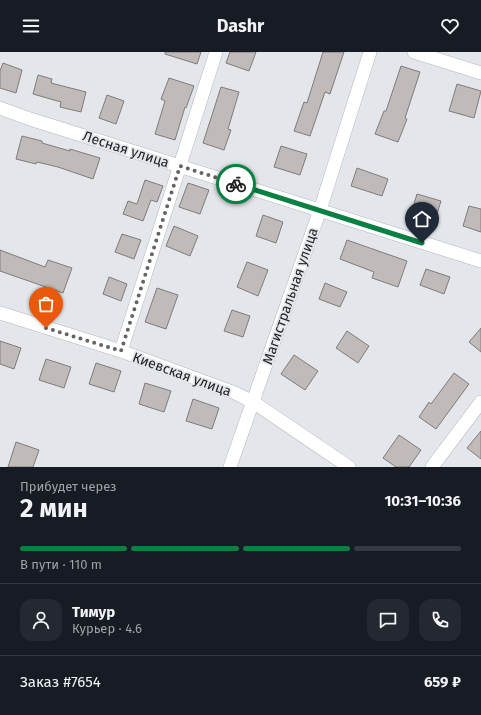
<!DOCTYPE html>
<html lang="ru">
<meta charset="utf-8">
<style>
body{margin:0;font-family:"Fira Sans",sans-serif;background:#242831;color:#f1f3f6;height:100vh;display:flex;flex-direction:column;font-size:15px;white-space:nowrap}
*{box-sizing:border-box;margin:0}
p{font-size:13px;color:#9ea1a6}
.icon{flex:none;width:22px;height:22px;fill:none;stroke:currentColor;stroke-width:2;stroke-linecap:round;stroke-linejoin:round}
.map{position:relative;height:415px;overflow:hidden}
.drawer{display:flex;flex-direction:column;background:#171b24;flex:1}
.drawer>*{flex:none}
.pin{position:absolute;display:grid;place-items:center;width:34px;height:34px;color:#fff;margin:-41px -17px;border-radius:50% 50% 50% 0;rotate:-45deg;box-shadow:0 0 4px #0007}
.pin .icon{rotate:45deg}
.courier{position:absolute;display:grid;place-items:center;width:40px;height:40px;margin:-20px;border:3px solid #0b8043;border-radius:50%;background:#fff;color:#222;box-shadow:0 1px 5px #0007}
.head em{font-style:normal;font-weight:700}
.head div{display:flex;flex-direction:column-reverse}
.head{display:flex;align-items:center;justify-content:space-between;height:68px;padding:0 20px}
h1{font-size:26px;font-weight:700;line-height:30px}
.bar{display:grid;grid-template-columns:repeat(4,1fr);gap:6px 4px;align-content:center;height:48px;padding:0 20px}
.bar i{height:5px;border-radius:3px;background:#363941}
.bar .selected{background:#0b8043}
.bar p{grid-column:span 4}
.line{display:flex;align-items:center;gap:10px;padding:0 20px;border-top:1px solid #363941}
.line div{flex:1}
.round{display:grid;place-items:center;flex:none;width:42px;height:42px;border-radius:12px;background:#242831}
header{display:flex;justify-content:space-between;align-items:center;height:52px;padding:0 20px;background:#171b24;font-size:18px;font-weight:700}
.map>svg:first-child{display:block}
.building{fill:#c0bab9;stroke:#817c7b}
.lines{fill:none;stroke-linecap:round;stroke-linejoin:round}
.minor-casing{stroke:#b2b6ba;stroke-width:14}
.minor{stroke:#fff;stroke-width:13}
.done{stroke:#626466;stroke-width:4;stroke-dasharray:0 7.2}
.route{stroke:#0b8043;stroke-width:5}
.labels{text-anchor:middle;stroke-width:3.5;stroke-linejoin:round;paint-order:stroke}
.street-label{font-size:14px;fill:#1c1e1f;stroke:#e3e7eb}
</style>
<header><svg class="icon" aria-label="menu" viewBox="0 0 24 24"><path d="M4 6h16M4 12h16M4 18h16"/></svg>Dashr<svg class="icon" aria-label="heart" viewBox="0 0 24 24"><path d="M12 20l-8-8c-3-5 5-10 8-4 3-6 11-1 8 4z"/></svg></header>
<div class="map">
<svg width="481" height="415" viewBox="0 0 481 415">
<rect width="100%" height="100%" fill="#e3e7eb"/>
<g class="building">
<path d="M165,0H201L197,12L165,2Z"/>
<path d="M230,0H256L249,19L226,11Z"/>
<path d="M323,0H344L330,42L325,40L310,84L294,79L304,50L307,51Z"/>
<path d="M3,11L22,18L16,41L0,36V19Z"/>
<path d="M401,14L420,20L405,66L407,67L398,90L375,82L384,59H386Z"/>
<path d="M38,23L52,27L51,31L86,40L81,60L60,55L61,50L33,42Z"/>
<path d="M169,26L194,34L186,56L185,55L175,88L155,82L165,49L161,47Z"/>
<path d="M457,32L481,39L474,66L449,59Z"/>
<path d="M221,35L239,40L228,77L231,78L224,98L203,91Z"/>
<path d="M107,43L124,49L116,72L99,66Z"/>
<path d="M22,84L42,89V91L70,99V97L100,106L93,127L58,115L37,110L36,112L16,107Z"/>
<path d="M281,94L307,102L300,123L274,115Z"/>
<path d="M357,116L388,127L382,144L351,134Z"/>
<path d="M145,128L163,134L157,150L151,148L143,169L123,162L128,149L137,152Z"/>
<path d="M188,131L209,138L200,162L179,155Z"/>
<path d="M417,142L441,149L436,165L412,158Z"/>
<path d="M469,154L481,157V180L463,174Z"/>
<path d="M263,163L283,170L276,191L256,184Z"/>
<path d="M174,174L198,184L190,204L166,194Z"/>
<path d="M122,182L141,188L134,207L115,200Z"/>
<path d="M347,188L407,209L398,235L372,226L374,220L340,207Z"/>
<path d="M0,198L45,215L48,208L72,216L63,241L0,219Z"/>
<path d="M247,210L268,218L258,244L237,235Z"/>
<path d="M426,217L450,225L444,242L420,233Z"/>
<path d="M109,225L127,232L121,249L103,242Z"/>
<path d="M325,231L347,240L340,255L319,247Z"/>
<path d="M157,236L178,243L166,277L145,270Z"/>
<path d="M232,258L250,264L243,285L224,279Z"/>
<path d="M481,276V300L469,290Z"/>
<path d="M347,279L369,294L358,311L336,296Z"/>
<path d="M0,289L21,296L14,317L0,312Z"/>
<path d="M294,303L318,319L305,338L281,322Z"/>
<path d="M46,307L71,315L64,336L39,328Z"/>
<path d="M96,311L121,319L114,340L89,332Z"/>
<path d="M454,321L469,332L436,377L419,365L429,350L431,352Z"/>
<path d="M145,331L171,339L164,360L139,352Z"/>
<path d="M193,347L219,356L212,377L186,369Z"/>
<path d="M481,379V407L467,396Z"/>
<path d="M399,383L421,398L409,415H396L383,406Z"/>
<path d="M16,390L39,398L33,415H8Z"/>
</g>
<g class="lines">
<defs>
<g id="minor">
<path d="M414,0L481,21"/>
<path d="M0,56L30,67L481,209"/>
<path d="M0,261L121,299L235,341L253,350L349,415"/>
<path d="M121,299L216,0"/>
<path d="M230,415L320,158L370,0"/>
<path d="M432,415L481,350"/>
</g>
</defs>
<use href="#minor" class="minor-casing"/>
<use href="#minor" class="minor"/>
</g>
<g class="lines">
<path class="done" d="M46,276L121,299L180,114L236,132"/>
<path class="route" d="M236,132L422,191"/>
</g>
<g class="labels">
<g class="street-label">
<text transform="translate(126 97) rotate(18)" y="5">Лесная улица</text>
<text transform="translate(290 244) rotate(-71)" y="5">Магистральная улица</text>
<text transform="translate(182 322) rotate(20)" y="5">Киевская улица</text>
</g>
</g>
</svg>
<div class="pin" style="left:46px;top:276px;background:#ea580c"><svg class="icon" aria-label="bag" viewBox="0 0 24 24"><path d="M5 8h14l-1 12H6zM9 8a3 3 0 0 1 6 0"/></svg></div>
<div class="pin" style="left:422px;top:191px;background:#1f2937"><svg class="icon" aria-label="home" viewBox="0 0 24 24"><path d="M3 11l9-7 9 7M6 9v11h12V9"/></svg></div>
<div class="courier" style="left:236px;top:132px"><svg class="icon" aria-label="bike" viewBox="0 0 24 24"><circle cx="6" cy="16" r="4"/><circle cx="18" cy="16" r="4"/><path d="M6 16l4-8h5l3 8M10 8l3 8H6M13 5h3"/></svg></div>
</div>
<section class="drawer">
<div class="head"><div><h1>2 мин</h1><p>Прибудет через</p></div><em>10:31–10:36</em></div>
<div class="bar"><i class="selected"></i><i class="selected"></i><i class="selected"></i><i></i><p>В пути · 110 m</p></div>
<div class="line" style="height:72px"><a class="round"><svg class="icon" aria-label="person" viewBox="0 0 24 24"><circle cx="12" cy="8" r="4"/><path d="M4 21q1-7 8-7t8 7"/></svg></a><div><b>Тимур</b><p>Курьер · 4.6</p></div><a class="round"><svg class="icon" aria-label="chat" viewBox="0 0 24 24"><path d="M4 5h16v11H9l-5 4z"/></svg></a><a class="round"><svg class="icon" aria-label="phone" viewBox="0 0 24 24"><path d="M5 4h4l2 5-3 2q2 4 5 5l2-3 5 2v4C11 20 4 13 5 4z"/></svg></a></div>
<div class="line" style="height:52px"><div>Заказ #7654</div><b>659 ₽</b></div>
</section>
